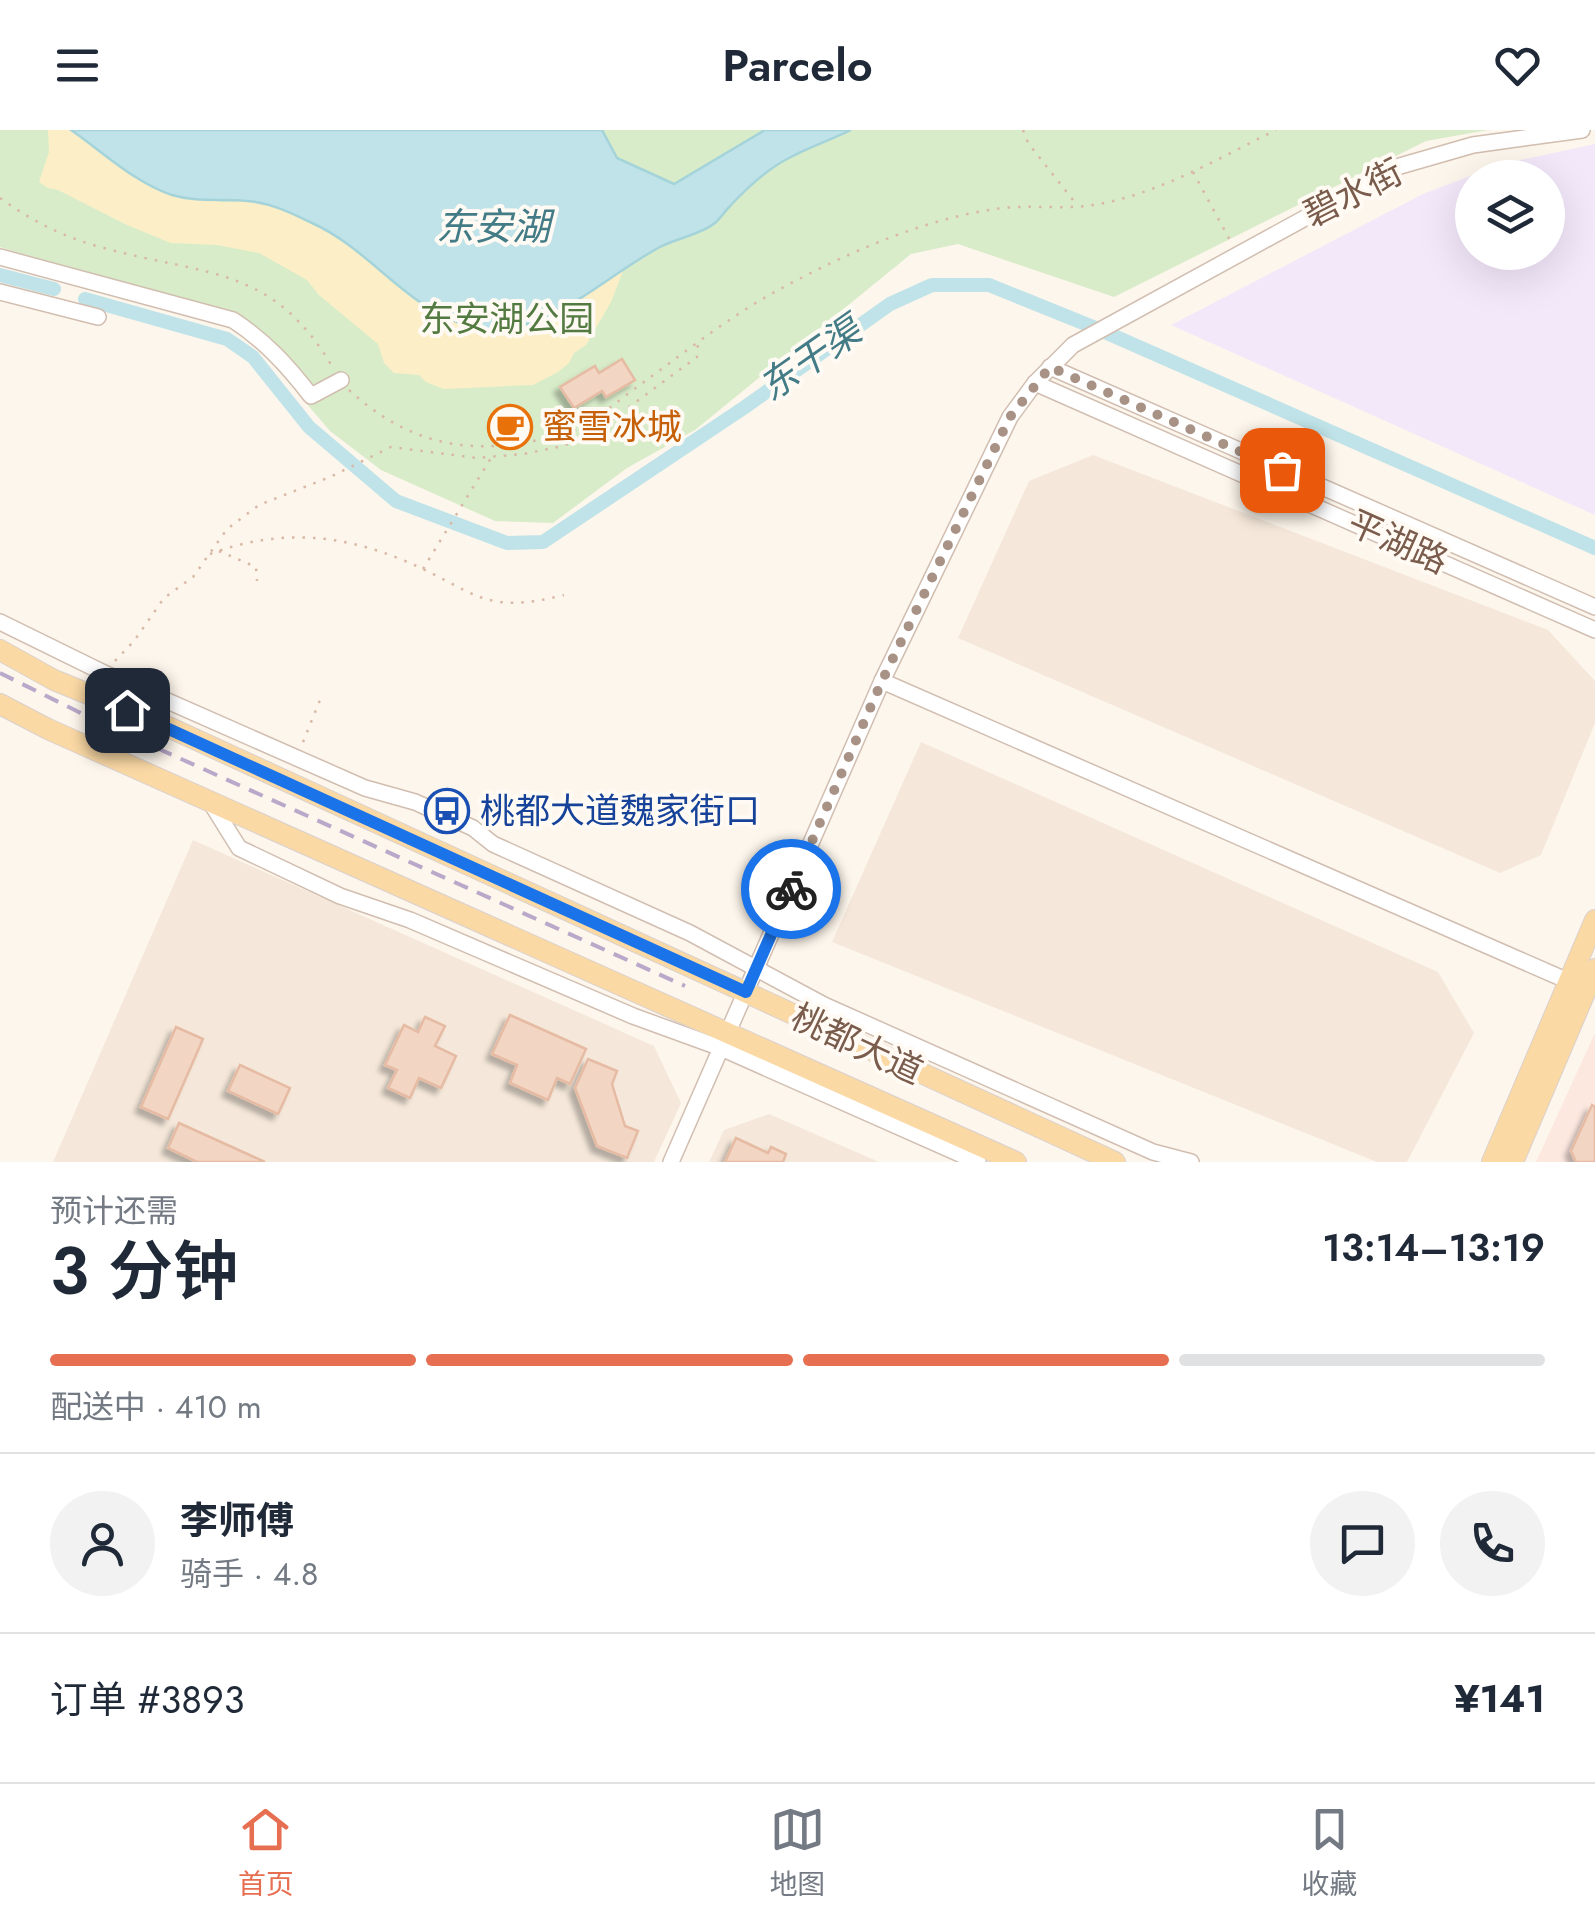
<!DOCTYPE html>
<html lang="zh">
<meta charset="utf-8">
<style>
body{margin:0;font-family:Jost,"Noto Sans SC",sans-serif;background:#f2f2f3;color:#1f2937;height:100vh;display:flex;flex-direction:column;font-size:38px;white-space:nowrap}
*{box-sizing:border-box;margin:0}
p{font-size:32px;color:#747a83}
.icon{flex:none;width:55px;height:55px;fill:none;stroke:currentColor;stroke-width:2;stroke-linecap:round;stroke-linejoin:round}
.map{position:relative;height:1032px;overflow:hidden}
.drawer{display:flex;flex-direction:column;background:#fff;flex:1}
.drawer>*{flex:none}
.buttons{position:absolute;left:1455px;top:30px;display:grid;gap:20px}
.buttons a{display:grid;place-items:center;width:110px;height:110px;border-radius:50%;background:#fff;box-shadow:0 10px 40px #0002;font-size:50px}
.pin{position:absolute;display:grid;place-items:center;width:85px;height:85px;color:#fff;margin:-42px;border-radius:20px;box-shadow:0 5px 15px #0006}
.courier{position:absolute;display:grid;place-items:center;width:100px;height:100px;margin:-50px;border:8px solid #1a73e8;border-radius:50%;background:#fff;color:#222;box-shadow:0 2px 12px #0007}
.overview em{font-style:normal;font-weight:600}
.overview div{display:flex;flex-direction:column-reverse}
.overview{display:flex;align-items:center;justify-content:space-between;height:170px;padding:0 50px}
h1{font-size:65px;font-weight:600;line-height:75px}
.bar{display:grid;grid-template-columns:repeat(4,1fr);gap:15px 10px;align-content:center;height:120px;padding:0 50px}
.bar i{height:12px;border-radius:8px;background:#e0e1e3}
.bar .current{background:#e76f51}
.bar p{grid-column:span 4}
.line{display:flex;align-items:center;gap:25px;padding:0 50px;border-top:2px solid #e0e1e3}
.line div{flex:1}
.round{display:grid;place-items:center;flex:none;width:105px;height:105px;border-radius:52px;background:#f2f2f3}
header{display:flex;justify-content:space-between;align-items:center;height:130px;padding:0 50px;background:#fff;font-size:45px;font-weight:600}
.dock{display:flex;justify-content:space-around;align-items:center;height:140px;border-top:2px solid #e0e1e3;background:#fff;font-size:28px;color:#747a83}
.dock a{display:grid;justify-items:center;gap:5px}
.dock .current{color:#e76f51}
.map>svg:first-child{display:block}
.residential{fill:#f5e8da}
.commercial{fill:#fde8e0}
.education{fill:#f3e8fa;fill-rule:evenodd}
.green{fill:#d8ecc9}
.sand{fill:#fcefc7}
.water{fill:#bfe3e8;stroke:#a5d3da;stroke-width:2.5}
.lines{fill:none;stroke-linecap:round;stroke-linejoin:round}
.canal{stroke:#bfe3e8;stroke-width:14}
.building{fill:#f3d5c3;stroke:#e6bba3;stroke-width:2.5;filter:url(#shadow)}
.minor-casing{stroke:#d1beb0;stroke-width:18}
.major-casing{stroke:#dad1cd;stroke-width:22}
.path{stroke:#d9b8a5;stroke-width:2.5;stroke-dasharray:2.5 8;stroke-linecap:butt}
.minor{stroke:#fff;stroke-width:15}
.major{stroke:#fbd9a5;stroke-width:20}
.rail{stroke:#b9a8c9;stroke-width:4;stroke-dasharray:15 10;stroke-linecap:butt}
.done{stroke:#a89285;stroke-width:10;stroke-dasharray:0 18}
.route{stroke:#1a73e8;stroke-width:12}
.labels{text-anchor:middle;stroke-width:8;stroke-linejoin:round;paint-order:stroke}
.street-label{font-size:35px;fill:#7a5c4d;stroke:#fffaf3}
.park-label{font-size:35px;fill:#537a41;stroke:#fffaf3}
.food-label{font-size:35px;fill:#c56008;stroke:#fffaf3;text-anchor:start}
.transit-label{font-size:35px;fill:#164399;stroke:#fffaf3;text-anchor:start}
.water-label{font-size:38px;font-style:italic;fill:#437c86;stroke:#fffaf3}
</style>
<header><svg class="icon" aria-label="menu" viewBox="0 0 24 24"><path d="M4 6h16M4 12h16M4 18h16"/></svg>Parcelo<svg class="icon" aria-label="heart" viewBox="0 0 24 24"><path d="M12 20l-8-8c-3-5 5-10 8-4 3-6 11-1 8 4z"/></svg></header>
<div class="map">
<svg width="1595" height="1032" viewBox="0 0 1595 1032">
<defs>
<filter id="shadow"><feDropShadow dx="-5.5" dy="5.5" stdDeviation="2.5" flood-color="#0004"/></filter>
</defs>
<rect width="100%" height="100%" fill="#fdf6ec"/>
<g class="residential">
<path d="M1093,325L1548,500L1595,551V593L1541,725L1500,743L958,508L1029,351Z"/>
<path d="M921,612L1438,842L1474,903L1407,1032H1377L832,812Z"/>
<path d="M193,710L654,916L681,973L654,1032H53Z"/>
<path d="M769,984L879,1032H709L724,1000Z"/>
</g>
<path class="commercial" d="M1595,903V1032H1536Z"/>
<path class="education" d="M1595,14V385L1171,195L1423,64L1502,34ZM1472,48H1548V122H1472Z"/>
<path class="green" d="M0,0H1488L1426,11L1114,167L958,114L911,124L695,300L627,338L553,393L495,391L381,340L330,301L248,205L147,162L0,117Z"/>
<path class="sand" d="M48,0H71L131,43L221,72L247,71L276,77L333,102L362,121L388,149L417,172L464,195L513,196L556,183L623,141L611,172L586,215L574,223L569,233L558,242L533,255L444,259L426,252L419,245L394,243L384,233L378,214L319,165L307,150L259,123L217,115L171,113L127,95L58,60L48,58L39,52L49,22Z"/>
<path class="water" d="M71,0H602L617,28L674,54L765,0H851C831,10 809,17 789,28C769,38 746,59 730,76C725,81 721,88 715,93C700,105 677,108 660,117C602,147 535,220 462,194C402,173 368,118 312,93C291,83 271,73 248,71C222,68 198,73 172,65C135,53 103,22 71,0Z"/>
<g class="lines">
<g class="canal">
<path d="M0,145L54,159"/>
<path d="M85,169L227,209L253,227L309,297L396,371L507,413L543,412L745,277L890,174L932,155H989L1098,199L1595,418"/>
</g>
</g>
<g class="building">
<path d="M622,229L635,250L606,267L602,261L574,278L560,257L595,236L599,243Z"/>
<path d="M510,885L586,919L570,954L557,948L548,970L510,953L517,935L492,924Z"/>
<path d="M425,887L445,896L435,916L456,926L441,958L419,948L410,968L388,958L397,940L385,935L404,895L418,902Z"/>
<path d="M176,897L203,909L168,989L141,977Z"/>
<path d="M588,929L617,941L612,954L625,996L638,1001L627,1028L597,1016L575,958Z"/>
<path d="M240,935L290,958L278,984L228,961Z"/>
<path d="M1592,975L1595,977V1032H1576L1571,1021Z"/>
<path d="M179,993L265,1032H197L168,1018Z"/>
<path d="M736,1008L768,1023L771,1017L786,1024L783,1032H725Z"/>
</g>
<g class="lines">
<defs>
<g id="minor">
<path d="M0,127L233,190C265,211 288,236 311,266L341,250"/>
<path d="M0,162L98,187"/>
<path d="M1050,237L1595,477"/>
<path d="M1035,253L1595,500"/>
<path d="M0,492L104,543L365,658L415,672L473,698L493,714L690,803L824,875L1153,1022L1191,1032"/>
<path d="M882,551L1575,854"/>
<path d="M211,673L239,718L340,766L410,790L633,886L721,918L978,1032"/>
<path d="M671,1032L882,551L1010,287L1035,253L1073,215L1400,36L1473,15L1582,0"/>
</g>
<g id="major">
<path d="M0,520L54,550L164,595L1115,1032"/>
<path d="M0,574L48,599L1016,1032"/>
<path d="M1492,1032L1595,790"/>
<path d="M1513,1032L1595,839"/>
</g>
</defs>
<use href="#minor" class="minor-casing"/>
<use href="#major" class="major-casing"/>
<g class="path">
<path d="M1023,0L1028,13L1077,75"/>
<path d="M1193,42L1232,114"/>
<path d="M0,68C32,91 65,108 104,118C205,146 273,135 333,238"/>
<path d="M349,260C406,312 464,326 538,310C550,307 565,306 575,300C597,289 618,271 637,257C684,223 731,185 782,158C847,123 921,90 995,79C1027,74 1061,80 1093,75C1157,65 1219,28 1276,0"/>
<path d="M219,421L256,437L257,451"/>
<path d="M210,424C277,399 339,403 405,431C476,461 482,486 564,465"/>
<path d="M423,439L491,328"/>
<path d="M115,531L134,511L164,468L193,447L227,399L259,375L330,347L391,317L477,328L523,324L563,316L598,300L697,227L698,213"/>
<path d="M303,612L320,570"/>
</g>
<use href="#minor" class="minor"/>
<use href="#major" class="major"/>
<path class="rail" d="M0,543L99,592L685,856"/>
</g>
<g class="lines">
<path class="done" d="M791,759L882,551L1010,287L1050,237L1282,340"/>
<path class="route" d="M127,580L746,862L791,759"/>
</g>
<defs>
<symbol id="cafe-ring" viewBox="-11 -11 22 22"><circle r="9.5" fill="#fffaf3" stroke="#e8710a" stroke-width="1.5"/><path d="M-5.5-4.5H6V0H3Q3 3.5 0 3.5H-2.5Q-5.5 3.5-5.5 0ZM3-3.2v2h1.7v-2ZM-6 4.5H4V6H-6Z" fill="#e8710a"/></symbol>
<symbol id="bus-ring" viewBox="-11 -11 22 22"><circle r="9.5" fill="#fffaf3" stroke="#1a4fb4" stroke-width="1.5"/><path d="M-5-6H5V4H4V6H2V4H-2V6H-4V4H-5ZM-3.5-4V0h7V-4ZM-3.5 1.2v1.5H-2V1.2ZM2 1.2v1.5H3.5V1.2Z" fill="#1a4fb4"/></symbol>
</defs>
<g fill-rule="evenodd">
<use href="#cafe-ring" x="485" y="272" width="50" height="50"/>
<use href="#bus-ring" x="422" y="656" width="50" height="50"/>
</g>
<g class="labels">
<g class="street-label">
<text transform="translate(1353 63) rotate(-27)" y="12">碧水街</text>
<text transform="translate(1398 412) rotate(24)" y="12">平湖路</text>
<text transform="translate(857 914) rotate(25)" y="12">桃都大道</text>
</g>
<g class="park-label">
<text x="507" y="201">东安湖公园</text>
</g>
<g class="food-label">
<text x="542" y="309">蜜雪冰城</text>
</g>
<g class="transit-label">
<text x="480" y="693">桃都大道魏家街口</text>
</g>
<g class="water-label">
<text x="493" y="110">东安湖</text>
<text transform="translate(810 229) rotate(-35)" y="13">东干渠</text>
</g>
</g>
</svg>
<div class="buttons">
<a><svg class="icon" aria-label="layers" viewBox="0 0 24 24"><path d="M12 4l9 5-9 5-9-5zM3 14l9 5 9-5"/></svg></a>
</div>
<div class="pin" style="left:1282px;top:340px;background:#ea580c"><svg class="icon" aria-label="bag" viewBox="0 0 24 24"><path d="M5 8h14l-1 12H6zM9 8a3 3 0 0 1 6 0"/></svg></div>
<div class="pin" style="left:127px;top:580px;background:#1f2937"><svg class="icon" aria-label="home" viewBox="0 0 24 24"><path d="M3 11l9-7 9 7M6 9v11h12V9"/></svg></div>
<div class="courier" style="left:791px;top:759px"><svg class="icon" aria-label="bike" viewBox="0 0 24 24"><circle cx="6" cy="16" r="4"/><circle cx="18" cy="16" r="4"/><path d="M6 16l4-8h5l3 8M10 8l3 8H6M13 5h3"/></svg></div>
</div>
<section class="drawer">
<div class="overview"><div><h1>3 分钟</h1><p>预计还需</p></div><em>13:14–13:19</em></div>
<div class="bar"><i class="current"></i><i class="current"></i><i class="current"></i><i></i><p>配送中 · 410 m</p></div>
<div class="line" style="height:180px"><a class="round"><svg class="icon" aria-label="person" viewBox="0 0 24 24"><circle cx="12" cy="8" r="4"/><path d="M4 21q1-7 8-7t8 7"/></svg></a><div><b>李师傅</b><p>骑手 · 4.8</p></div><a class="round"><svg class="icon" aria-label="chat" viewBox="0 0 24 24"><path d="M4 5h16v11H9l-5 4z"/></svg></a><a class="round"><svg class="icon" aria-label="phone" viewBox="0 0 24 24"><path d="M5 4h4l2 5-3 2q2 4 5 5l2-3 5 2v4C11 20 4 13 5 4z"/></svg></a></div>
<div class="line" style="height:130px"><div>订单 #3893</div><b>¥141</b></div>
</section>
<nav class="dock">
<a class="current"><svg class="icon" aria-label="home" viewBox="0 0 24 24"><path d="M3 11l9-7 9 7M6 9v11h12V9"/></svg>首页</a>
<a><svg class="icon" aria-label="map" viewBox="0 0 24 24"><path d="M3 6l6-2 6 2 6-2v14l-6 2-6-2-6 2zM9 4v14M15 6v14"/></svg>地图</a>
<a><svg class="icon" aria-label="saved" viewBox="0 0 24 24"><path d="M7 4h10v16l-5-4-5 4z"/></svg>收藏</a>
</nav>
